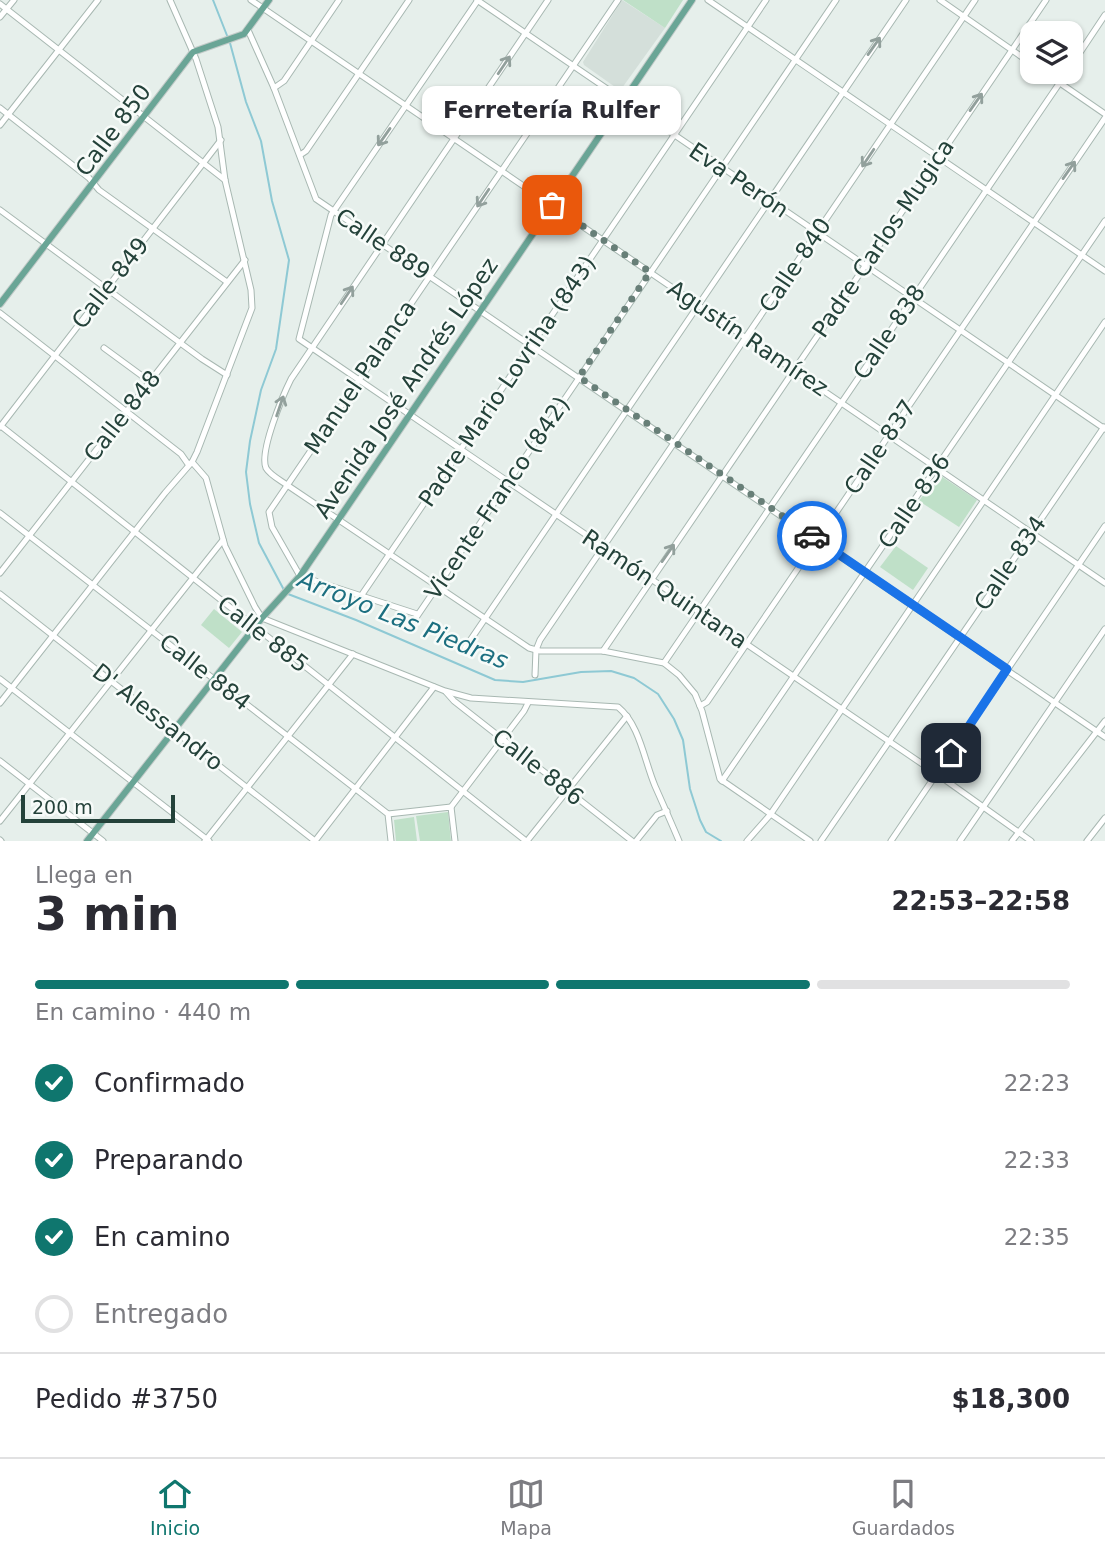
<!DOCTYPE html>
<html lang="es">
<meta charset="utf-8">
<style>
body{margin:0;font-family:"DejaVu Sans",sans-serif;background:#f2f2f3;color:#2b2b33;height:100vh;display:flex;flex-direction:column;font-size:26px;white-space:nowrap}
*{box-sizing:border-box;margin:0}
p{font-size:23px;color:#7c7c81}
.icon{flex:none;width:38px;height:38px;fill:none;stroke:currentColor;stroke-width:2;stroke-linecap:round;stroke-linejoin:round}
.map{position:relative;height:841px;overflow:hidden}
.drawer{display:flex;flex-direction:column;background:#fff;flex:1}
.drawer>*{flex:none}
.tools{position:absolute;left:1020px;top:21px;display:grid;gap:14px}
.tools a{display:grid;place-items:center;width:63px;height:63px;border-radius:14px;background:#fff;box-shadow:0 2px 5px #0004;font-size:35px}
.scale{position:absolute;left:21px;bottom:18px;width:154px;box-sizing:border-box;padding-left:7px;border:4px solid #24423a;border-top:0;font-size:19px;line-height:24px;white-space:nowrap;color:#24423a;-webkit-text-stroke:5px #f7fbf9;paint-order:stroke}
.pin{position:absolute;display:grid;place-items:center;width:60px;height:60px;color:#fff;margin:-30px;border-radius:14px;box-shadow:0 4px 10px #0006}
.courier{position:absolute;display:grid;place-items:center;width:70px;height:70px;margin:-35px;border:5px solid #1a73e8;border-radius:50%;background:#fff;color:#222;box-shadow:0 2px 9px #0007}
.bubble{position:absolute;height:49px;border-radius:14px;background:#fff;box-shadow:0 2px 5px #0004;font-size:23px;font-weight:700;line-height:49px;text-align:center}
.headline em{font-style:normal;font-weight:700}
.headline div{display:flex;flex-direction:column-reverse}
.headline{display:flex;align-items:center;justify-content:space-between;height:119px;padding:0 35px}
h1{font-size:46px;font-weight:700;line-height:52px}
.bar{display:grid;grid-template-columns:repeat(4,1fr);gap:10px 7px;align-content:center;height:84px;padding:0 35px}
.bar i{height:9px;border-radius:5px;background:#e1e1e2}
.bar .on{background:#0f766e}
.bar p{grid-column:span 4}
.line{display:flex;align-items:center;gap:18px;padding:0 35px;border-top:2px solid #e1e1e2}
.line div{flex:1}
ol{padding:0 35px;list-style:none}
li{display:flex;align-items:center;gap:21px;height:77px}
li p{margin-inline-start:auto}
li .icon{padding:7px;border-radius:50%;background:#0f766e;color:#fff;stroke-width:4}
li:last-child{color:#7c7c81}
li i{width:38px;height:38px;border:4px solid #e1e1e2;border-radius:50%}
.tabs{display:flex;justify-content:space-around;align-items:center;height:98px;border-top:2px solid #e1e1e2;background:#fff;font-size:19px;color:#7c7c81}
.tabs a{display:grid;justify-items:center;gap:4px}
.tabs .on{color:#0f766e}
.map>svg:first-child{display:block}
.built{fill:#d4dfda}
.green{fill:#bfe0c8}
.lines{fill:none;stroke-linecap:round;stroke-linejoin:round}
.stream{stroke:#8ec9d4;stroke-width:2}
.minor-casing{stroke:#a8b8b2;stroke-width:7}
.major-casing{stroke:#c2cac8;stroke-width:8}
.minor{stroke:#fff;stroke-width:5}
.major{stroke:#6aa596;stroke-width:6}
.oneway{stroke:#92a09c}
.done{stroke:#687f78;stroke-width:7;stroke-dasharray:0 12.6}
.route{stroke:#1a73e8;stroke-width:9}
.labels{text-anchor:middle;stroke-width:5;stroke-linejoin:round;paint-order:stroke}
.street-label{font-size:23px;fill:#24423a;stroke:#f7fbf9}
.water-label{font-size:24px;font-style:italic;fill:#1c6f80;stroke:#f7fbf9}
</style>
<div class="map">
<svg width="1105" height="841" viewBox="0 0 1105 841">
<rect width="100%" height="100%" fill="#e6efeb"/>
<path class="built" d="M622,0L665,28L622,88L618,89L584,65L583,62Z"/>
<g class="green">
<path d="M623,0H683L665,28Z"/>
<path d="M938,474L977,500L959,527L919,501Z"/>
<path d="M896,546L928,568L913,590L880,567Z"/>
<path d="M214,609L242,632L229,648L201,625Z"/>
<path d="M448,812L451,841H420L416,816Z"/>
<path d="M414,817L417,841H396L394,820Z"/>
</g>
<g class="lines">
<g class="stream">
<path d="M213,0L228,38"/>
<path d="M230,43L246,102L261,141L272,201L289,260L276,349L261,390L250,441L246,472L250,504L259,543L284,590"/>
<path d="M288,594L356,620L495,680L523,682L581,672L611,671L634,678L658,694L674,719L683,740L690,789L700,820L706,832L721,841"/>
</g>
<defs>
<g id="minor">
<path d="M251,0L1105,583"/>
<path d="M477,0L1105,429"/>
<path d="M478,0L331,215L299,339L937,774L1031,841"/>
<path d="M548,0L291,379C283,395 259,452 266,468C270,475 280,480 287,485L529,648L540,651H603L664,663L679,675L695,694L702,711L720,779L810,841"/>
<path d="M708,0L1105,271"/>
<path d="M940,0L1032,64"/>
<path d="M0,4L225,180"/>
<path d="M0,17L14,0"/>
<path d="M248,30L274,88L316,199L1105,737"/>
<path d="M1071,66L1105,15"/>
<path d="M1044,72L1105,114"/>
<path d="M274,88L284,81L339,0"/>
<path d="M0,108L89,178L99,190L227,282"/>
<path d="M0,125L98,0"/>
<path d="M300,155L306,151L409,0"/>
<path d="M0,210L202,359L227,375"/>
<path d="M0,313L181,454L188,464"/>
<path d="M104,348L149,381"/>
<path d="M1,426L526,841"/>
<path d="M0,427L221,140"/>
<path d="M192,462L206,478L225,546L255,607L262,618L445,691L471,698L618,707C640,725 644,760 655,786C663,804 671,822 679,841"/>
<path d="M0,513L388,814L391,841"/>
<path d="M0,573L245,260"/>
<path d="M0,594L315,841"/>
<path d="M361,596L766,0"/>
<path d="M417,614L300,576L272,527L269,512L618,0"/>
<path d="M411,625L836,0"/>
<path d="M465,648L906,0"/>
<path d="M603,651L1046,0"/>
<path d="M664,663L1067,72"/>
<path d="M535,675L536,650L540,640L975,0"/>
<path d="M0,679L209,841"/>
<path d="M446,692L454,701L632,841"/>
<path d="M0,703L165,493L192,462L197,452L252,308L251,290L225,180L218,127L196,59L170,0"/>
<path d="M700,706L707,702L1105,118"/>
<path d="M0,761L103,841"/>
<path d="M722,781L1105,221"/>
<path d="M451,807L524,711L528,703"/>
<path d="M388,814L451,807L455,841"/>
<path d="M0,821L223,540"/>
<path d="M0,840L1,841"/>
<path d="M205,841L353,654"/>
<path d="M315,841L434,687"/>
<path d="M527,841L627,716"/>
<path d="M636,841L657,815L667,811"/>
<path d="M747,841L770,815L1105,322"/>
<path d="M821,841L1104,427"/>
<path d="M891,841L1105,526"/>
<path d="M960,841L1105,629"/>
<path d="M1012,841L1105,721"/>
<path d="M1087,841L1105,818"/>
</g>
<g id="major">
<path d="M0,304L193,52L244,34L269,0"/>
<path d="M87,841L262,618L300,576L692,0"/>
</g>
</defs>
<use href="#minor" class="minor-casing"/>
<use href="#major" class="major-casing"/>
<use href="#minor" class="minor"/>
<use href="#major" class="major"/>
</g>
<defs><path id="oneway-shaft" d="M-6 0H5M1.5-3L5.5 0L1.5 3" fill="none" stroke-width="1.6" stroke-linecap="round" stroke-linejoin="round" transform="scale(1.75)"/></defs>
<g class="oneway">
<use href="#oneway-shaft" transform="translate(874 46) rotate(-55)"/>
<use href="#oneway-shaft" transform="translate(504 65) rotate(-56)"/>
<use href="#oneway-shaft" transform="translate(976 102) rotate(-55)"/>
<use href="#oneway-shaft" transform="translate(384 137) rotate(125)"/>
<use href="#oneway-shaft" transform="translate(868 158) rotate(124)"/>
<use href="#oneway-shaft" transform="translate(1069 170) rotate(-55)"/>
<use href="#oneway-shaft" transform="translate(483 198) rotate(124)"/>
<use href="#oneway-shaft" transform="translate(347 295) rotate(-56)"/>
<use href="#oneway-shaft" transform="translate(280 406) rotate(-71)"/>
<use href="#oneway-shaft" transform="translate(668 553) rotate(-55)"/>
</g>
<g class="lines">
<path class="done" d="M552,205L650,272L579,377L812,536"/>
<path class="route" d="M812,536L1007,669L951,753"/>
</g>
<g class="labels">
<g class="street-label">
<text transform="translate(113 130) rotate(-53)" y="8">Calle 850</text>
<text transform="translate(739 180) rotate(34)" y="8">Eva Perón</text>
<text transform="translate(883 238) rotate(-56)" y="8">Padre Carlos Mugica</text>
<text transform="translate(383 244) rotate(34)" y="8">Calle 889</text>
<text transform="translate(795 265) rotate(-56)" y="8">Calle 840</text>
<text transform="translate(110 283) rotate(-52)" y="8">Calle 849</text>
<text transform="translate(889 332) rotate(-56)" y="8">Calle 838</text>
<text transform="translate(748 338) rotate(34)" y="8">Agustín Ramírez</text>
<text transform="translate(360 377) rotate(-56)" y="8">Manuel Palanca</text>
<text transform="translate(507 381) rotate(-56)" y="8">Padre Mario Lovriha (843)</text>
<text transform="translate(406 388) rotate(-56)" y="8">Avenida José Andrés López</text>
<text transform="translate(122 416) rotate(-52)" y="8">Calle 848</text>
<text transform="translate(880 447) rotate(-56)" y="8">Calle 837</text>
<text transform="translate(497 498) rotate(-56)" y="8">Vicente Franco (842)</text>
<text transform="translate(914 501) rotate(-56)" y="8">Calle 836</text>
<text transform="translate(1010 563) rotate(-56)" y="8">Calle 834</text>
<text transform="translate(665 589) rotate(34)" y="8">Ramón Quintana</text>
<text transform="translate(263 634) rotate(38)" y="8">Calle 885</text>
<text transform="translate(205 672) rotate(38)" y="8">Calle 884</text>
<text transform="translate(158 717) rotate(38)" y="8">D' Alessandro</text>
<text transform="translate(538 767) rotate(38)" y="8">Calle 886</text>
</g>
<g class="water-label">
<text transform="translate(403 620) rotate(22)" y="8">Arroyo Las Piedras</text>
</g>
</g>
</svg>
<div class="tools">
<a><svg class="icon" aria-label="layers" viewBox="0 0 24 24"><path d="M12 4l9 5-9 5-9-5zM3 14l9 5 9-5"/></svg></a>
</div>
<div class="scale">200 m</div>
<div class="pin" style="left:552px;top:205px;background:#ea580c"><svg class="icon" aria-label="bag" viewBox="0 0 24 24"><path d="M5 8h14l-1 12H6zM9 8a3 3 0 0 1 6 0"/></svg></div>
<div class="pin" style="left:951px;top:753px;background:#1f2937"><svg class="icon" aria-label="home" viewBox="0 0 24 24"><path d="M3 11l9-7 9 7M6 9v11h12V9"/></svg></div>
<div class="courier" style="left:812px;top:536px"><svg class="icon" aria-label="car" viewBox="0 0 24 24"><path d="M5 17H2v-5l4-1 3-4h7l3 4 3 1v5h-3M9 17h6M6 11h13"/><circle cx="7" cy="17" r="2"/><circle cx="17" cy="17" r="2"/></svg></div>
<div class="bubble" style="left:422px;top:86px;width:259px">Ferretería Rulfer</div>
</div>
<section class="drawer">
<div class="headline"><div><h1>3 min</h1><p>Llega en</p></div><em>22:53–22:58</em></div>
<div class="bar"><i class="on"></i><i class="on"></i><i class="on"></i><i></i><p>En camino · 440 m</p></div>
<ol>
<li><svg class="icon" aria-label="check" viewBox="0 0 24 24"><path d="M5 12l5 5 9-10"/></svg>Confirmado<p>22:23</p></li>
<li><svg class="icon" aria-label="check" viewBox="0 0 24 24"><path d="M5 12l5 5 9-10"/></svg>Preparando<p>22:33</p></li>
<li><svg class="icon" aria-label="check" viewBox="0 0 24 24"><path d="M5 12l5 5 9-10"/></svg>En camino<p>22:35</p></li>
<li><i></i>Entregado</li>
</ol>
<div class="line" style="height:91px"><div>Pedido #3750</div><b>$18,300</b></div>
</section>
<nav class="tabs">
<a class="on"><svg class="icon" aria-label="home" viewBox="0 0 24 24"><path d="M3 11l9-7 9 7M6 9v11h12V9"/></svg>Inicio</a>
<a><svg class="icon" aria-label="map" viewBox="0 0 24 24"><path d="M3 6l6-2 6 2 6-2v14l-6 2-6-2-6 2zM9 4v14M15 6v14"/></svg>Mapa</a>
<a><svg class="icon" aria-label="saved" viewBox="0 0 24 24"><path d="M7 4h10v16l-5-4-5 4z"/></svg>Guardados</a>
</nav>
